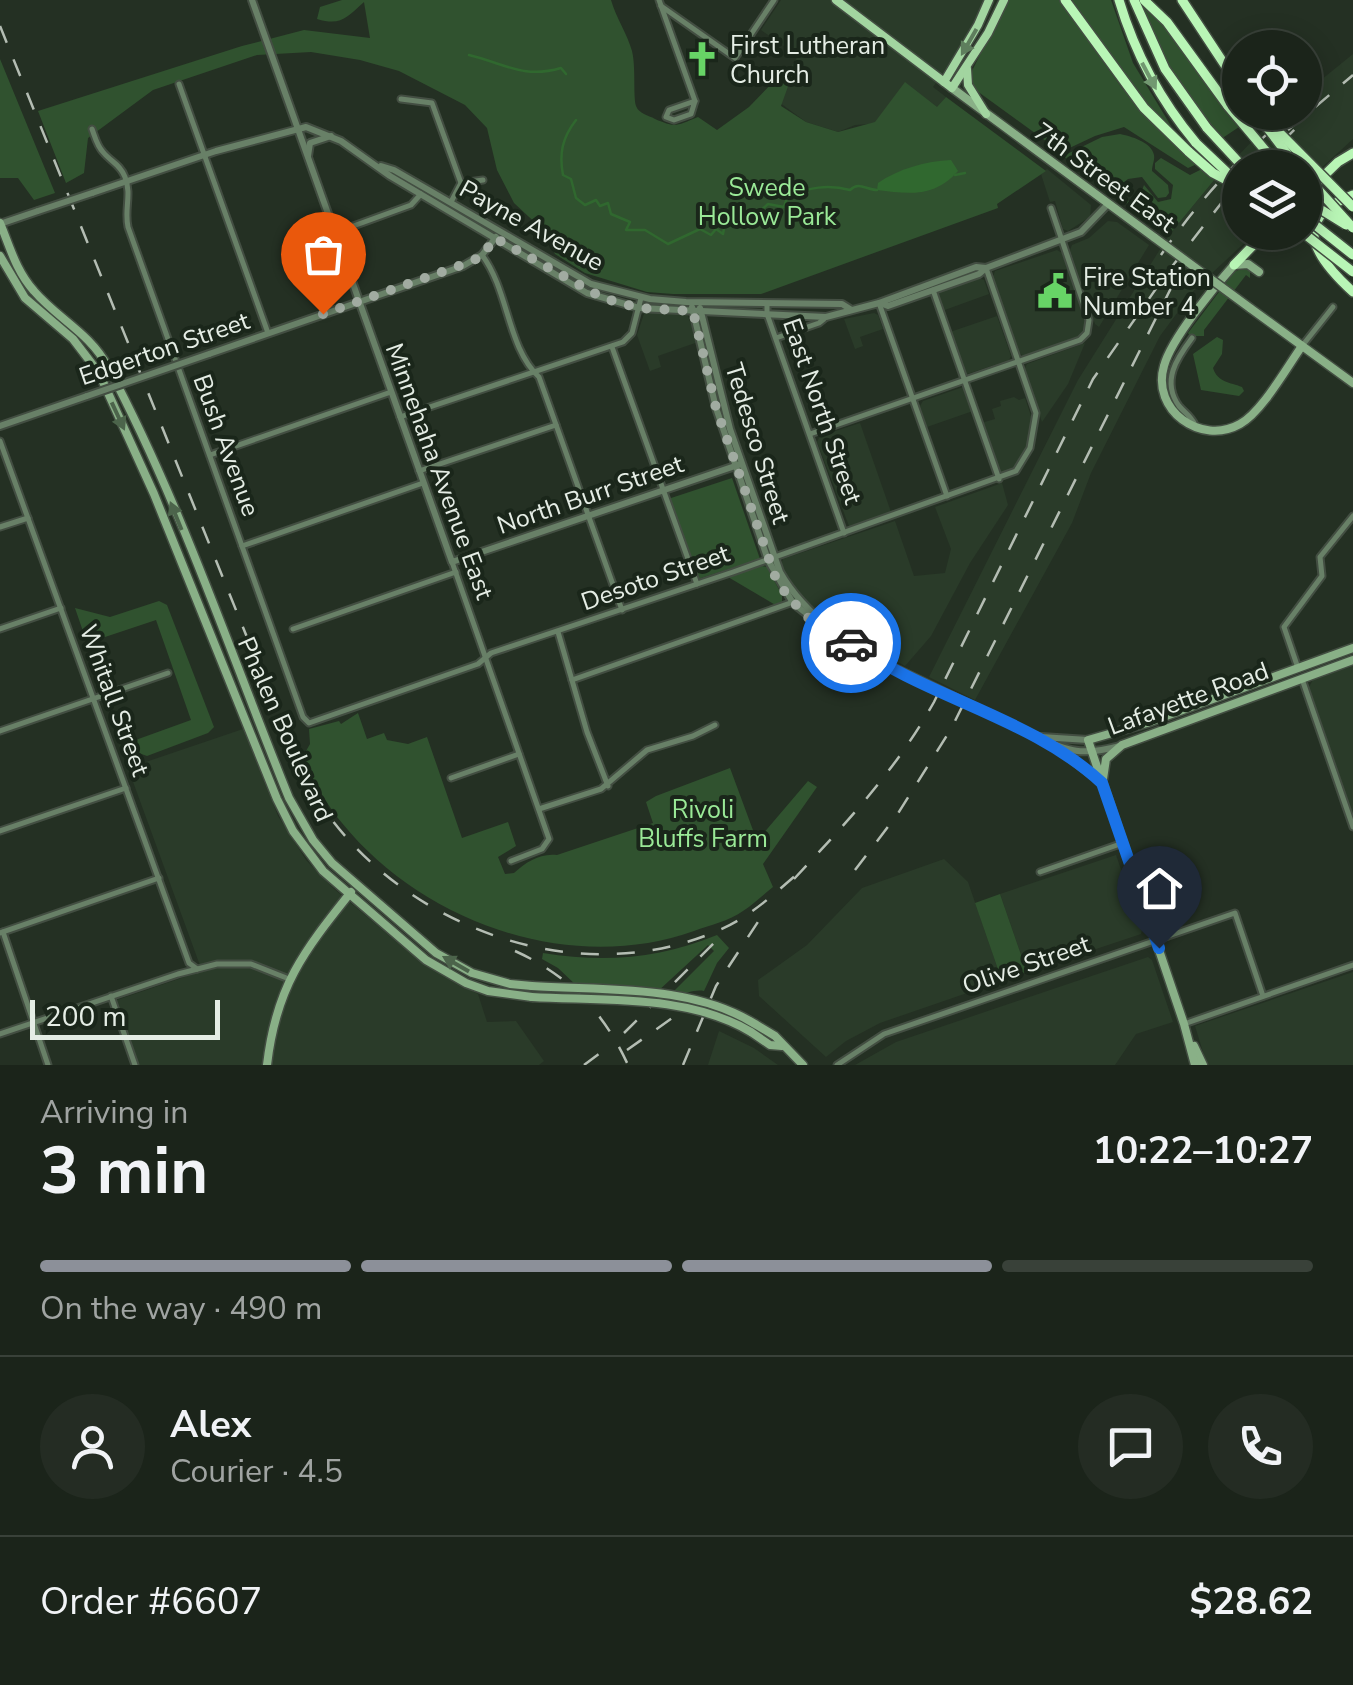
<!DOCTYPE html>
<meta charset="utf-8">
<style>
body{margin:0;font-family:"Nunito Sans",sans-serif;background:#242c23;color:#f1f3f6;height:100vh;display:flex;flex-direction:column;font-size:38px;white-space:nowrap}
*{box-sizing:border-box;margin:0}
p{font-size:32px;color:#a0a4a2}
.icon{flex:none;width:55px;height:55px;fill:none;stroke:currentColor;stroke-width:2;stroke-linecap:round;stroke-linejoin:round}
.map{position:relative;height:1065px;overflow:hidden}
.drawer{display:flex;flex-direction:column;background:#1b241a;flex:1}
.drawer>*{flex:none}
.buttons{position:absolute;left:1222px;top:30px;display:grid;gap:20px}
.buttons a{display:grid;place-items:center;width:100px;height:100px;border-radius:50%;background:#1b241a;box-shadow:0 5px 25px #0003,0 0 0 2px #394139;font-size:50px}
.scale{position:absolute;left:30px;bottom:25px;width:190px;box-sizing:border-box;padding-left:10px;border:5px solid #e5ede5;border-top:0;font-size:28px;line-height:35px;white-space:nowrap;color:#e5ede5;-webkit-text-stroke:8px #1a261a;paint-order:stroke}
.pin{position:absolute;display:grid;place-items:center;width:85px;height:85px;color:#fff;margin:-102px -42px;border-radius:50% 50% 50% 0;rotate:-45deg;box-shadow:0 0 10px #0007}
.pin .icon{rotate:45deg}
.courier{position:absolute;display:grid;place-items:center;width:100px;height:100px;margin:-50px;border:8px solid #1a73e8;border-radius:50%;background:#fff;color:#222;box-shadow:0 2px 12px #0007}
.headline em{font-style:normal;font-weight:700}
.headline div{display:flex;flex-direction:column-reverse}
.headline{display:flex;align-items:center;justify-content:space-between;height:170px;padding:0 40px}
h1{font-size:65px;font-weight:700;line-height:75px}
.bar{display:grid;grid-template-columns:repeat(4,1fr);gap:15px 10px;align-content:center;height:120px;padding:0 40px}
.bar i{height:12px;border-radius:8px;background:#394139}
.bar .selected{background:#8c9099}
.bar p{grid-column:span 4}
.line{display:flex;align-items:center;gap:25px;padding:0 40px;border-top:2px solid #394139}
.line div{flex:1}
.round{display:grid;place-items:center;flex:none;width:105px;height:105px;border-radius:52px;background:#242c23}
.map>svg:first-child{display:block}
.built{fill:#2a3b29}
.green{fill:#30522f}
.water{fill:#30682f}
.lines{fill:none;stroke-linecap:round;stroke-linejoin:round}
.stream{stroke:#30682f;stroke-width:2.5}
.minor-casing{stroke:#434e42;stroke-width:9}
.tertiary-casing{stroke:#434e42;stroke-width:10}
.secondary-casing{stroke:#434e42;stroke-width:11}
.primary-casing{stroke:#434e42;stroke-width:11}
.motorway-casing{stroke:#434e42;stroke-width:12}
.minor{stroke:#688067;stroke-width:5}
.tertiary{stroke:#688067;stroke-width:6}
.secondary{stroke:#89b087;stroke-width:8}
.primary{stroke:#a2d5a0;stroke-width:8}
.motorway{stroke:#b9f6b6;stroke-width:9}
.rail{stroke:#b4bdb3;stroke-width:2.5;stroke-dasharray:18 18;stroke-linecap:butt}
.tertiary-bridge-casing{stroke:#434e42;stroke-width:10;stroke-linecap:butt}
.secondary-bridge-casing{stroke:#434e42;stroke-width:11;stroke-linecap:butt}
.motorway-bridge-casing{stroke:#434e42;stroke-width:12;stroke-linecap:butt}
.tertiary-bridge{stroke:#688067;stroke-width:6}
.secondary-bridge{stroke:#89b087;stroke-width:8}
.motorway-bridge{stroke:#b9f6b6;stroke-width:9}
.oneway{fill:#5e7e5d}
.oneway2{fill:#719870}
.oneway3{fill:#4c644b}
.done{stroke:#a1aba1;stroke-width:10;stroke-dasharray:0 18}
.route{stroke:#1a73e8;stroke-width:12}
.labels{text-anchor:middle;stroke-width:8;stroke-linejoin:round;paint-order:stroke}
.poi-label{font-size:25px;fill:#e5ede5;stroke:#1a261a;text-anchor:start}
.street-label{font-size:25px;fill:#e5ede5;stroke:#1a261a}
.park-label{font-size:25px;fill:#9ae997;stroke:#1a261a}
</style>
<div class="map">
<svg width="1353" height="1065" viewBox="0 0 1353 1065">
<rect width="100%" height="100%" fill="#243023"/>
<g class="built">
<path d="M781,0H985L966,39L933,87L946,97L928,120L855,125L838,132L806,122L772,97L798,56L761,30Z"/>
<path d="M1353,54V139L1305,183V168H1240V232L1255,233L1195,289L1160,336L1091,473L1072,523L975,700L929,677L1078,380L1169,235L1215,179L1276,117L1281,113L1305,112V93Z"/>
<path d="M1047,169L1091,205L1090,217L1068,231L1063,229L1055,201L1050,202L1041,174Z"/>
<path d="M1108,221L1117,222L1149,245L1099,327L1095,324L1070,250L1072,245L1089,238Z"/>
<path d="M1057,250L1062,253L1086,323L1084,331L1079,336L1024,356L1019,353L993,277L995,271Z"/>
<path d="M979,278L984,280L989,294L942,311L936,293Z"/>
<path d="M645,311L687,314L698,342L658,356L661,367L650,371L637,335Z"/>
<path d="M874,313L878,315L883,329L860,337L863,346L855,349L844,319Z"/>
<path d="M997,316L1011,356L1009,360L964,375L950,332Z"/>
<path d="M1085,343L1068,384L1042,422L1024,370L1027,364Z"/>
<path d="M963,387L973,411L927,427L920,406L923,401Z"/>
<path d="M1014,397L1019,400L1025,398L1033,422L1026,453L1017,467L998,474L981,423L995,419L992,409L1001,406L1000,401Z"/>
<path d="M860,423L891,512L849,526L817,442L820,436Z"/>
<path d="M1002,483L1008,505L970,563L931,636L905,666L876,651L814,609L790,582L781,565L783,559L895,521L914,576L945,573L951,549L935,507Z"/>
<path d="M1353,665V815L1309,687L1314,678Z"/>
<path d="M243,729L278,816L306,860L333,888L418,960L478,994L487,1022L516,1021L544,1061L539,1065H139L117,1000L202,971L128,768Z"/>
<path d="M1116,855L1142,930L1141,934L1027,972L1000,894Z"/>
<path d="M944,859L968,882L1002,981L880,1023L846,1041L826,1057L759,996L758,980L807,945L862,888Z"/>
<path d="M1148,957L1152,960L1173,1022L1136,1034L1115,1065H855L896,1042Z"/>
<path d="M1353,972V1065H1207L1195,1026Z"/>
<path d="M719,1031L754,1048L778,1065H708Z"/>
</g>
<g class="green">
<path d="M342,0H611C616,18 627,33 632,51C636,67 633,95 636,106C639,114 648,115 655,119C676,128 676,126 698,117L717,130L749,107L781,74L791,78L781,106L806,122L838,132L875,122L905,82L937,107L946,97L1046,171L997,204L998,208L761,294H673L647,292L585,273L555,254L543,230L514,203L497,170L487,128L465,105L399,71L360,60L311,52L257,55L153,90L88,138L84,173L66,183L38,111L242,46L304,30L370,38L364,2C346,18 341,26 317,19L320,7Z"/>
<path d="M1007,0H1059L1122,88L1197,164L1188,168L1124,127L1095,136L1061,152L977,91L970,84L971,73Z"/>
<path d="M1072,0H1111L1133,63L1171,126L1168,128L1133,87Z"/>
<path d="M1138,1L1166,28L1239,127L1221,139L1170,70Z"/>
<path d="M0,59L55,193L34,200L18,178H0Z"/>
<path d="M1120,134C1130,136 1152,142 1154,155C1155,160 1152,165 1152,171L1168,185L1169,193L1166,197L1158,198L1142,177L1128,179L1111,192L1063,156L1102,137Z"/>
<path d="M1161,158L1190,175L1202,169L1215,179L1169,235L1118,197L1124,193L1122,196L1143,212L1153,203L1141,193L1144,185L1158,202L1171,199L1173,185L1155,169V163Z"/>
<path d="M1243,268L1250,270V278L1246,275L1204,330V336H1190L1188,333L1234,272Z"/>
<path d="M1217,337L1223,340L1222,354L1213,368C1218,383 1230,382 1242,387L1244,391L1239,396L1201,390L1193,354Z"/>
<path d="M732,478L760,559L698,579L668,499Z"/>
<path d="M762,566L767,567L782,595V604L777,606L728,577Z"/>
<path d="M159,601L167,605L214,727L208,733L147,756L119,746L191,720L156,620L87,643L75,608L110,617Z"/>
<path d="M358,713L367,739L384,733L387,740L408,744L427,737L462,838L508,822L516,846L498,857L505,874L514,873C526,862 540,853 557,855L653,823L646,802L656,796L730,768L757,841L808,781L817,787L763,864L773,887C763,895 754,904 743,911C729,921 710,925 694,931C571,975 423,923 342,823C326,804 314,781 302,758L310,744L309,729L339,721L341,724Z"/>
<path d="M1000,894L1027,972L1002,981L975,903Z"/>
<path d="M717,935L729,948L717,963L704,991C693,989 686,995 675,994L674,991L714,951L708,945L657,992L577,986L558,968L542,959L543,953C604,963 659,959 717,935Z"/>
</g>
<path class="water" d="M951,160L958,171C934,198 909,194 877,190L878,183C898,169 926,161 951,160Z"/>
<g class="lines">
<g class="stream">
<path d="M469,55C506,64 523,79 561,68L566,74"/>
<path d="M576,120C562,138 559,154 563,175L571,179L576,198L585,205L596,200L600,206L608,203L611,214L630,222L626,230H645L668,244L700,229L711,235L716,229L723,234L725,223L739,218L750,220L768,204L784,207L788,195C810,188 827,184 850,190C859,181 866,190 877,190"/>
<path d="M955,175L965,173"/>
</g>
<defs>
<g id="minor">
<path d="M659,0L695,101"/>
<path d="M661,6L735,58L774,0"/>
<path d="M179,84L268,333"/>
<path d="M401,99L432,103L461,183"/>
<path d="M695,101L691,114L674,120L666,117L669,110Z"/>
<path d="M92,129C95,137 97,146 103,152C111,162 120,164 125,177C132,195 124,209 128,227L303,717L309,723L478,664L491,653L733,572L1016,471L1030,448L1036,413L986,268"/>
<path d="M451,202L461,183L483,180"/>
<path d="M334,233L411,205L421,194"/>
<path d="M482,255C509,291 507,347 539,377L622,610"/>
<path d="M933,290L999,479"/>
<path d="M879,303L947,496"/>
<path d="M767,304V314L844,533"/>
<path d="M776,338L819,323L824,319"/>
<path d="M1192,338C1177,358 1161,381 1179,406C1185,413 1191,416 1195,425"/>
<path d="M1302,346L1333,307"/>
<path d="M612,347L697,584"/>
<path d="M400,417L623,342L632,333L641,298"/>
<path d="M810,434L1080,340L1087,333L1089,320L1051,208"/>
<path d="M0,441L189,963L197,969"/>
<path d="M210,455L391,392"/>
<path d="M419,471L556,425"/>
<path d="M0,527L28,518"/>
<path d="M242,546L423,483"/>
<path d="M452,562L549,839L542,849L511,861"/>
<path d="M0,629L61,608"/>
<path d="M293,629L456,572"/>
<path d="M558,632L587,732L608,786"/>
<path d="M1298,668L1284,627L1322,576L1320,557L1353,516"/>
<path d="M1302,679L1353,827"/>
<path d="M572,680L796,601"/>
<path d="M0,731L168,673"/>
<path d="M451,778L519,754"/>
<path d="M539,809L601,789L647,750L693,736L715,725"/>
<path d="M0,831L126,788"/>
<path d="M1040,872L1123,843"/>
<path d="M3,932L48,1065"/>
<path d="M0,933L159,878"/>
<path d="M111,996L135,1065"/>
<path d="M1184,1024L1353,965"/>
<path d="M0,1034L178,974L217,964H251L289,979"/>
<path d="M837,1065L884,1034L1235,913L1263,996"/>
</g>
<g id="tertiary">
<path d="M252,0L452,562L741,464"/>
<path d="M308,156L310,143L331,136"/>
<path d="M381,166L394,170L591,284L650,299L686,302L842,304L850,309"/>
<path d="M92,193L216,151L306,127L341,141L390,176L587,293L639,308L826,317L879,303L976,267L986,268"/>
<path d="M0,224L38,211"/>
<path d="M880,303L888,306L979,274L986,268L1081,232L1108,204"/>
<path d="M692,307L716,408L768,560L793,603L831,633L836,632"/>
<path d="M700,308L730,429L780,572C805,616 854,649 899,670"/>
<path d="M209,354L463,266L482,255L496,237"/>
<path d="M0,426L87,396"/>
<path d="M1035,736C1068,752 1083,756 1120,746"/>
<path d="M1041,737L1088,740"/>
<path d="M1059,750L1100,781"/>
</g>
<g id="secondary">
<path d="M952,88L1155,238"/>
<path d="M0,223C10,247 16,271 34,291C58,319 90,333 108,367C181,504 231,655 289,798L313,840L332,863L436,953L472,973L510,984L532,986"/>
<path d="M0,256L25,298L73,339L99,373L154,494L277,799L293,831L323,871L426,960L466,983L488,991L532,997"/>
<path d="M1259,272L1248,264L1234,265C1214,287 1171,339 1164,366C1151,410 1201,446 1240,424C1262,412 1287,367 1302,346"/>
<path d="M1250,308L1353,383"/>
<path d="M1103,779L1106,759L1122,745L1353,660"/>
<path d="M755,1024L775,1036L803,1065"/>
<path d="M751,1032L770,1045L782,1046"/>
<path d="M1194,1046L1203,1065"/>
<path d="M267,1065C276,987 303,952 351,892"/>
<path d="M1195,1065L1184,1024L1088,740L1147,723L1353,648"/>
</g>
<g id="primary">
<path d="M836,0L952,88L988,33L1004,0"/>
<path d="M967,69L968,85L986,114"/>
<path d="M944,82L978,25L989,0"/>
</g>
<g id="motorway">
<path d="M1065,0L1144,108L1189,152"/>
<path d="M1119,0C1135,54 1160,100 1196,143"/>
<path d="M1134,0L1165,69L1207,128"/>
<path d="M1144,0L1167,22L1228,106"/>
<path d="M1182,0L1240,88"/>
<path d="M1309,190L1338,162L1353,153"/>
<path d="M1353,195C1287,220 1317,259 1353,292"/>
<path d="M1234,265L1266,232"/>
</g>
</defs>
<use href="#minor" class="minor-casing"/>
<use href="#tertiary" class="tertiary-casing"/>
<use href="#secondary" class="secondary-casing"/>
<use href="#primary" class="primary-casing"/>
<use href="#motorway" class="motorway-casing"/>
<use href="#minor" class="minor"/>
<use href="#tertiary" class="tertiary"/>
<use href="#secondary" class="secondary"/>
<use href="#primary" class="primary"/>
<use href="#motorway" class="motorway"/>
<g class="rail">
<path d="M0,26L297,761C307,781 318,802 332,820C419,933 583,989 717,931C751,917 776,892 804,868"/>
<path d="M1288,130L1353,75"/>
<path d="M1256,168L1295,129"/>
<path d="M1141,285C1183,219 1231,162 1293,112"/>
<path d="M855,870L897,815L951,729L1175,280"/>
<path d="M794,879C847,822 896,770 934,702L1093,379L1167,273L1240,179"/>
<path d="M515,951C568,975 604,1012 628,1065"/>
<path d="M624,1033L714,943"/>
<path d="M627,1050L702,997"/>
<path d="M584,1065L607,1048"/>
<path d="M683,1065L716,986L767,908"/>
</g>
<defs>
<g id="tertiary-bridge">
<path d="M38,211L92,193"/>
<path d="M87,396L209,354"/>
<path d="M899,670L1035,736"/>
</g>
<g id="secondary-bridge">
<path d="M1155,238L1250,308"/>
<path d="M532,986C604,991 691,984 755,1024"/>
<path d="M532,997C603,1001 688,994 751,1032"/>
</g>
<g id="motorway-bridge">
<path d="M1228,106L1280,168"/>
<path d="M1259,112L1353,207"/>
<path d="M1266,126L1298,168"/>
<path d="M1207,128L1244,168"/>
<path d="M1196,143L1234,179"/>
<path d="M1189,152L1213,173L1240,187"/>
<path d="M1305,175L1353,228"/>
<path d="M1305,193L1320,209L1346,225"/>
<path d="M1305,217L1353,255"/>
<path d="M1302,232L1353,272"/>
</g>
</defs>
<use href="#tertiary-bridge" class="tertiary-bridge-casing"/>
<use href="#secondary-bridge" class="secondary-bridge-casing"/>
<use href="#motorway-bridge" class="motorway-bridge-casing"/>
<use href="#tertiary-bridge" class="tertiary-bridge"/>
<use href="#secondary-bridge" class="secondary-bridge"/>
<use href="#motorway-bridge" class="motorway-bridge"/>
</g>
<defs><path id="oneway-solid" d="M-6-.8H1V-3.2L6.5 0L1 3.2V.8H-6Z" transform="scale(2.5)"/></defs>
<use class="oneway" href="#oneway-solid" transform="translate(969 42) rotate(120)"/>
<use class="oneway2" href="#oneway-solid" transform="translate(1149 76) rotate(62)"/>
<g class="oneway3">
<use href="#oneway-solid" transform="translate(118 416) rotate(65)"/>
<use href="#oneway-solid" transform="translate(176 516) rotate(-112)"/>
<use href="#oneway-solid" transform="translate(456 964) rotate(-150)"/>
</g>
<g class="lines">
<path class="done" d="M323,314L470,262L482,256L495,238L603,298L639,308L693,311L716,408L775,576L786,594L807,617L851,643"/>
<path class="route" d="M851,643C929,699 1031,717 1102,783L1159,948"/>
</g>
<defs>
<symbol id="church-bare" viewBox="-9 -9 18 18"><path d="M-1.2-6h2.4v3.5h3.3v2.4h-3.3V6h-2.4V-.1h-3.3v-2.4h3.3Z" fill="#67d466" stroke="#1a261a" stroke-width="2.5" paint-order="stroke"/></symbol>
<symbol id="civic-bare" viewBox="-9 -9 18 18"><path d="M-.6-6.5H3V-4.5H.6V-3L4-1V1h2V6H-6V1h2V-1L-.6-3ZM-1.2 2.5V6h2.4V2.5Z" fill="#67d466" stroke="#1a261a" stroke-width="2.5" paint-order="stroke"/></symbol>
</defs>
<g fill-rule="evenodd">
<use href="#church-bare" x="677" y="34" width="50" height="50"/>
<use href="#civic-bare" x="1030" y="266" width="50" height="50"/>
</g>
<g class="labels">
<g class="poi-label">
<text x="730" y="54">First Lutheran<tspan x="730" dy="29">Church</tspan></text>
<text x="1083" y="286">Fire Station<tspan x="1083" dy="29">Number 4</tspan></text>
</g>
<g class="street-label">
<text transform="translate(1105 177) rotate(36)" y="9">7th Street East</text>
<text transform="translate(532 225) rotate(29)" y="9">Payne Avenue</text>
<text transform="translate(164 348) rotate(-19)" y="9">Edgerton Street</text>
<text transform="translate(823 411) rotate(71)" y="9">East North Street</text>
<text transform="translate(758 443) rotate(73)" y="9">Tedesco Street</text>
<text transform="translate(227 445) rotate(70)" y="9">Bush Avenue</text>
<text transform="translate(440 471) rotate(70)" y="9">Minnehaha Avenue East</text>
<text transform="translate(590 494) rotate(-19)" y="9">North Burr Street</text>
<text transform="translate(655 577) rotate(-19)" y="9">Desoto Street</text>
<text transform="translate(1188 698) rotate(-20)" y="9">Lafayette Road</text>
<text transform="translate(115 700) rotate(70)" y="9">Whitall Street</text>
<text transform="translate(286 729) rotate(66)" y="9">Phalen Boulevard</text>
<text transform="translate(1026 964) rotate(-19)" y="9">Olive Street</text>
</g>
<g class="park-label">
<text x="767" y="196">Swede<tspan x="767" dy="29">Hollow Park</tspan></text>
<text x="703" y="818">Rivoli<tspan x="703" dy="29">Bluffs Farm</tspan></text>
</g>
</g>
</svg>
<div class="buttons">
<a><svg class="icon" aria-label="locate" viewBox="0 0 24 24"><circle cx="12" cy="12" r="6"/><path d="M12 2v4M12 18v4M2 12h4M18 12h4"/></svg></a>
<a><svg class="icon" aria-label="layers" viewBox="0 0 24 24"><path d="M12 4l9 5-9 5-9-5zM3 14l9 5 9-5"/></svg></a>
</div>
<div class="scale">200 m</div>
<div class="pin" style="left:323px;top:314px;background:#ea580c"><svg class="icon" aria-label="bag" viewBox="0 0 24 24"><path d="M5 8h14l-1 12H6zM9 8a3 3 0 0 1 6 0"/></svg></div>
<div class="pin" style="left:1159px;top:948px;background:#1f2937"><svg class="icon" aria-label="home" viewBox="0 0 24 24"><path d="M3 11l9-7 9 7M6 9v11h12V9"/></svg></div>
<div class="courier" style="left:851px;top:643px"><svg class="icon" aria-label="car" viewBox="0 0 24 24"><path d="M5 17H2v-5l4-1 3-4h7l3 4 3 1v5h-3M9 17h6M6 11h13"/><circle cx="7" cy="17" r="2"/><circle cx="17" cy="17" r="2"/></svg></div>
</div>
<section class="drawer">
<div class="headline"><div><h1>3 min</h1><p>Arriving in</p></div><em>10:22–10:27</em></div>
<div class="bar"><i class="selected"></i><i class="selected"></i><i class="selected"></i><i></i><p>On the way · 490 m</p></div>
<div class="line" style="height:180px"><a class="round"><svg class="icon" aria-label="person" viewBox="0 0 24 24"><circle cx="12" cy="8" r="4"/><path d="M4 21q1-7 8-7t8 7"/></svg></a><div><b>Alex</b><p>Courier · 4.5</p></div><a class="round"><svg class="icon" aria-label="chat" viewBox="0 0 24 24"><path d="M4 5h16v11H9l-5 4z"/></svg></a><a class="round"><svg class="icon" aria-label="phone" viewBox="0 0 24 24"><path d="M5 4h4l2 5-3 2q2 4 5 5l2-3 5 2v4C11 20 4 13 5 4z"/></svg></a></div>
<div class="line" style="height:130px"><div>Order #6607</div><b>$28.62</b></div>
</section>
